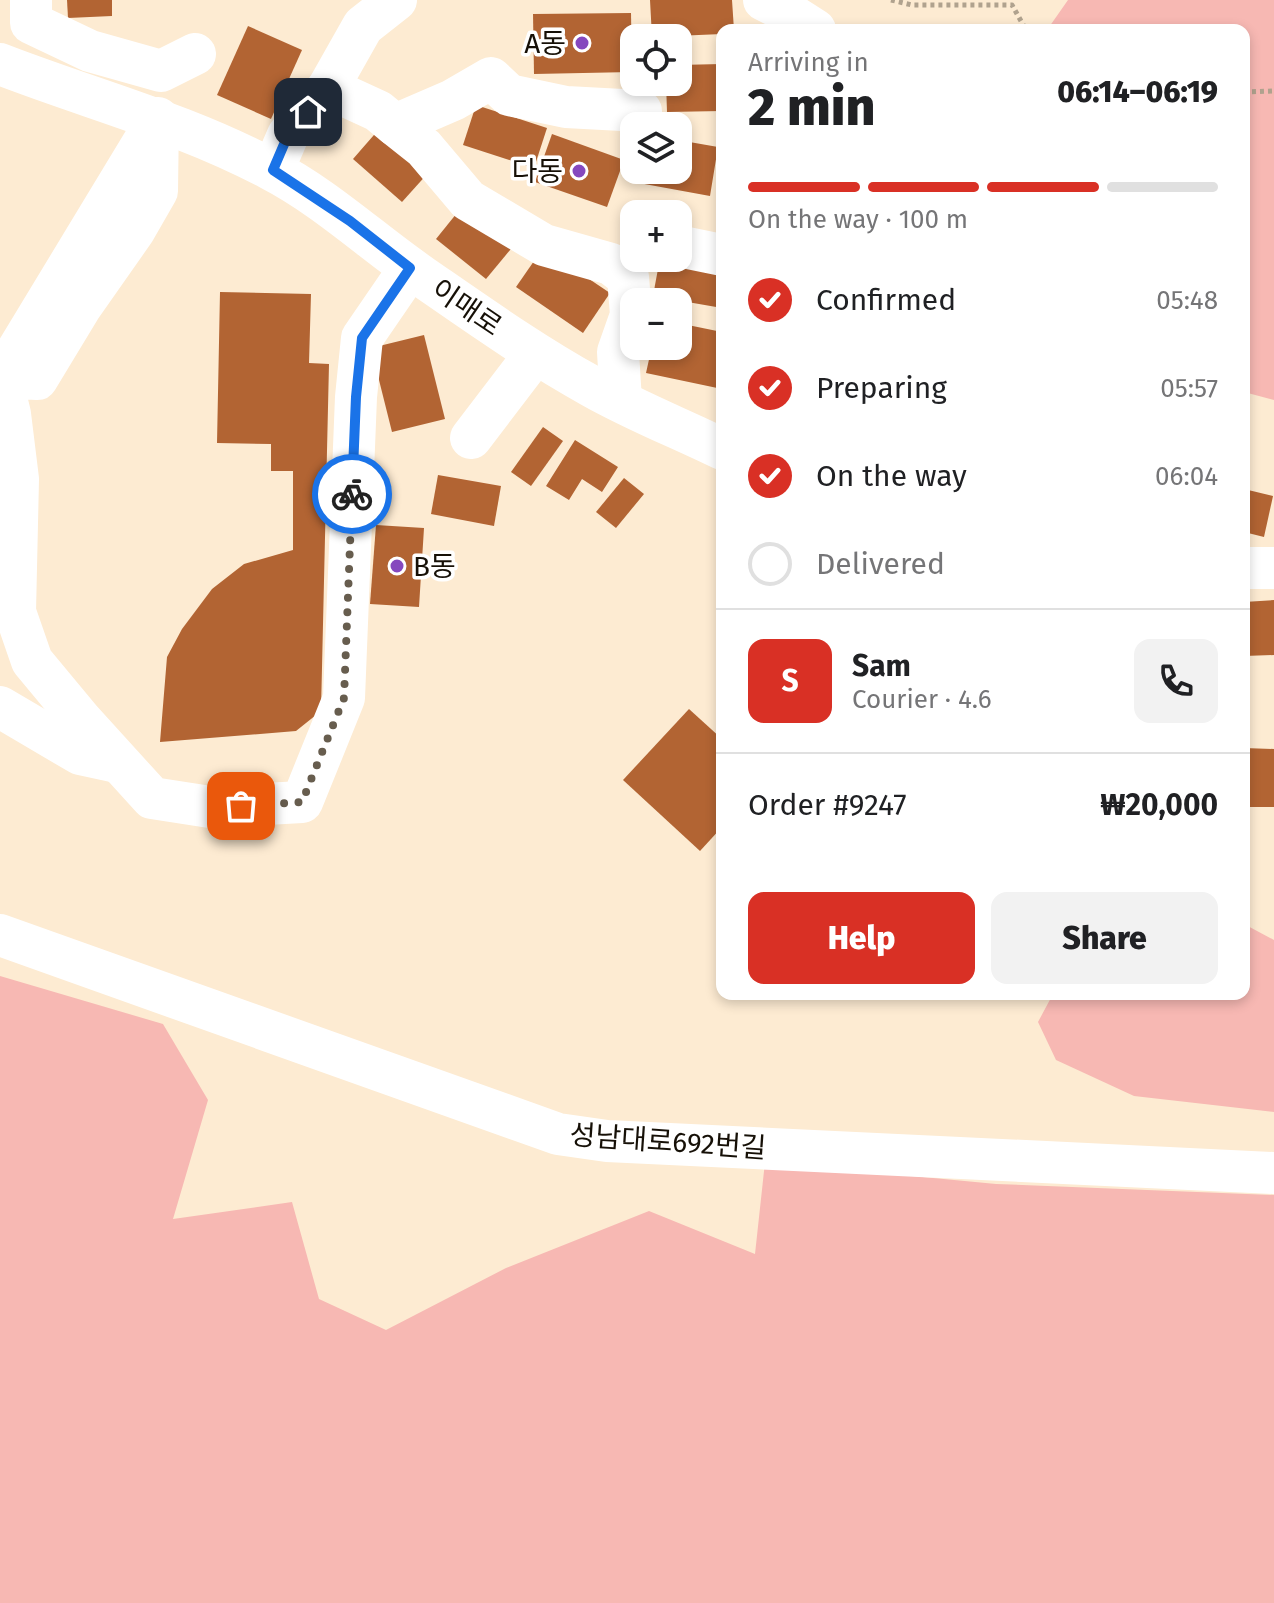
<!DOCTYPE html>
<meta charset="utf-8">
<style>
body{margin:0;font-family:"Fira Sans","Noto Sans KR",sans-serif;background:#f2f2f2;color:#202124;height:100vh;display:flex;flex-direction:column;font-size:30px;white-space:nowrap}
*{box-sizing:border-box;margin:0}
p{font-size:26px;color:#757577}
.icon{flex:none;width:44px;height:44px;fill:none;stroke:currentColor;stroke-width:2;stroke-linecap:round;stroke-linejoin:round}
.map{position:relative;flex:1;overflow:hidden}
.details{position:absolute;left:716px;top:24px;width:534px;height:976px;display:flex;flex-direction:column;background:#fff;border-radius:16px;box-shadow:0 4px 12px #0003}
.details>*{flex:none}
.tools{position:absolute;left:620px;top:24px;display:grid;gap:16px}
.tools a{display:grid;place-items:center;width:72px;height:72px;border-radius:16px;background:#fff;box-shadow:0 4px 12px #0003;font-size:40px}
.pin{position:absolute;display:grid;place-items:center;width:68px;height:68px;color:#fff;margin:-34px;border-radius:16px;box-shadow:0 4px 12px #0006}
.courier{position:absolute;display:grid;place-items:center;width:80px;height:80px;margin:-40px;border:6px solid #1a73e8;border-radius:50%;background:#fff;color:#222;box-shadow:0 2px 10px #0007}
.overview em{font-style:normal;font-weight:800}
.overview div{display:flex;flex-direction:column-reverse}
.overview{display:flex;align-items:center;justify-content:space-between;height:136px;padding:0 32px}
h1{font-size:52px;font-weight:800;line-height:60px}
.bar{display:grid;grid-template-columns:repeat(4,1fr);gap:12px 8px;align-content:center;height:96px;padding:0 32px}
.bar i{height:10px;border-radius:6px;background:#e0e0e0}
.bar .current{background:#d93025}
.bar p{grid-column:span 4}
.line{display:flex;align-items:center;gap:20px;padding:0 32px;border-top:2px solid #e0e0e0}
.line div{flex:1}
.round{display:grid;place-items:center;flex:none;width:84px;height:84px;border-radius:16px;background:#f2f2f2}
ol{padding:0 32px;list-style:none}
li{display:flex;align-items:center;gap:24px;height:88px}
li p{margin-inline-start:auto}
li .icon{padding:8px;border-radius:50%;background:#d93025;color:#fff;stroke-width:4}
li:last-child{color:#757577}
li i{width:44px;height:44px;border:4px solid #e0e0e0;border-radius:50%}
.action{display:flex;gap:16px;margin-top:auto;padding:16px 32px}
.action a{flex:1;height:92px;border-radius:16px;background:#d93025;color:#fff;font-size:32px;font-weight:800;line-height:92px;text-align:center}
.action a+a{background:#f2f2f2;color:#202124}
.map>svg:first-child{display:block}
.green{fill:#f7b8b3}
.building{fill:#b26433}
.lines{fill:none;stroke-linecap:round;stroke-linejoin:round}
.path{stroke:#b0a28e;stroke-width:5;stroke-dasharray:4 4;stroke-linecap:butt}
.minor{stroke:#fff;stroke-width:42}
.done{stroke:#675d4e;stroke-width:8;stroke-dasharray:0 14.4}
.route{stroke:#1a73e8;stroke-width:10}
.poi-dot{fill:#8548be;stroke:#fff;stroke-width:3}
.labels{text-anchor:middle;stroke-width:7;stroke-linejoin:round;paint-order:stroke}
.poi-label{font-size:28px;fill:#161007;stroke:#fff;text-anchor:end}
.street-label{font-size:28px;fill:#161007;stroke:#fff}
</style>
<div class="map">
<svg width="1274" height="1603" viewBox="0 0 1274 1603">
<rect width="100%" height="100%" fill="#fdebd2"/>
<g class="green">
<path d="M1068,0H1274V400L1244,392V30H1047Z"/>
<path d="M1244,924L1274,940V1112L1134,1096L1056,1060L1038,1022L1053,994H1244Z"/>
<path d="M0,976L163,1024L208,1100L173,1219L292,1202L319,1299L386,1330L506,1268L649,1211L755,1254L765,1162L996,1184L1274,1195V1603H0Z"/>
</g>
<g class="building">
<path d="M67,0H112V16L68,18Z"/>
<path d="M650,0H732L734,30H722V34L652,37Z"/>
<path d="M631,13L632,72L534,74L533,14Z"/>
<path d="M248,26L302,50L271,119L217,95Z"/>
<path d="M722,64V111L667,112L666,82H678V65Z"/>
<path d="M476,105L547,128L534,168L463,145Z"/>
<path d="M380,128L429,172L402,202L353,159Z"/>
<path d="M552,134L624,160L607,207L535,182Z"/>
<path d="M678,140L718,147L710,196L628,181L632,154L634,170H678Z"/>
<path d="M465,203L515,244L486,279L436,239Z"/>
<path d="M543,248L610,293L583,333L516,287Z"/>
<path d="M660,258H678L722,265V308L653,296Z"/>
<path d="M220,292L311,294L309,363L329,364L321,711L296,731L160,742L167,657L182,629L212,589L244,564L293,550V471H271V444L217,443Z"/>
<path d="M678,323L722,332V389L646,373L652,346H678Z"/>
<path d="M424,335L445,419L392,432L371,348Z"/>
<path d="M543,427L563,441L531,486L511,472Z"/>
<path d="M575,440L618,467L602,492L582,479L569,500L546,486Z"/>
<path d="M438,475L501,486L494,526L431,514Z"/>
<path d="M624,478L644,494L616,528L596,512Z"/>
<path d="M1244,489L1273,496L1264,537L1244,532Z"/>
<path d="M376,525L424,528L419,607L370,604Z"/>
<path d="M1274,600V655L1244,656V602Z"/>
<path d="M689,709L722,739V827L700,851L623,780Z"/>
<path d="M1244,748L1274,749V807H1244Z"/>
</g>
<g class="lines">
<g class="path">
<path d="M891,0L912,5H1012L1026,30"/>
<path d="M1244,92L1274,91"/>
</g>
<g class="minor">
<path d="M31,0V23L90,51L161,71L195,54"/>
<path d="M764,0L784,10L815,30"/>
<path d="M0,64C90,99 184,123 270,169C326,198 372,242 423,277C478,315 533,354 591,386C633,410 679,428 722,449"/>
<path d="M328,88L378,111L395,125L424,148L468,200L544,245L611,264L628,277L631,315L618,352L621,401"/>
<path d="M158,118L157,191L134,231L80,308L37,379L1,377L10,414L18,479L15,612L32,661L81,720L152,798L210,807L302,802L344,698L356,397L362,338L410,268"/>
<path d="M395,125L453,100L491,78L509,95L566,107L641,111"/>
<path d="M273,170L288,135L328,88L363,26L396,0"/>
<path d="M678,246L722,255"/>
<path d="M0,379L157,120"/>
<path d="M471,438L535,354"/>
<path d="M1244,568H1274"/>
<path d="M0,707L80,754L117,762"/>
<path d="M0,935L558,1134L607,1141L1274,1173"/>
</g>
</g>
<g class="lines">
<path class="done" d="M241,806L302,802L344,698L352,494"/>
<path class="route" d="M308,112L288,135L273,170L350,221L410,268L362,338L356,397L352,494"/>
</g>
<g class="poi-dot">
<circle cx="582" cy="43" r="8"/>
<circle cx="579" cy="171" r="8"/>
<circle cx="397" cy="566" r="8"/>
</g>
<g class="labels">
<g class="poi-label">
<text x="566" y="53">A동</text>
<text x="563" y="181">다동</text>
<text x="413" y="576" text-anchor="start">B동</text>
</g>
<g class="street-label">
<text transform="translate(467 307) rotate(34)" y="10">이매로</text>
<text transform="translate(668 1141) rotate(4)" y="10">성남대로692번길</text>
</g>
</g>
</svg>
<div class="tools">
<a><svg class="icon" aria-label="locate" viewBox="0 0 24 24"><circle cx="12" cy="12" r="6"/><path d="M12 2v4M12 18v4M2 12h4M18 12h4"/></svg></a>
<a><svg class="icon" aria-label="layers" viewBox="0 0 24 24"><path d="M12 4l9 5-9 5-9-5zM3 14l9 5 9-5"/></svg></a>
<a>+</a>
<a>−</a>
</div>
<div class="pin" style="left:241px;top:806px;background:#ea580c"><svg class="icon" aria-label="bag" viewBox="0 0 24 24"><path d="M5 8h14l-1 12H6zM9 8a3 3 0 0 1 6 0"/></svg></div>
<div class="pin" style="left:308px;top:112px;background:#1f2937"><svg class="icon" aria-label="home" viewBox="0 0 24 24"><path d="M3 11l9-7 9 7M6 9v11h12V9"/></svg></div>
<div class="courier" style="left:352px;top:494px"><svg class="icon" aria-label="bike" viewBox="0 0 24 24"><circle cx="6" cy="16" r="4"/><circle cx="18" cy="16" r="4"/><path d="M6 16l4-8h5l3 8M10 8l3 8H6M13 5h3"/></svg></div>
<section class="details">
<div class="overview"><div><h1>2 min</h1><p>Arriving in</p></div><em>06:14–06:19</em></div>
<div class="bar"><i class="current"></i><i class="current"></i><i class="current"></i><i></i><p>On the way · 100 m</p></div>
<ol>
<li><svg class="icon" aria-label="check" viewBox="0 0 24 24"><path d="M5 12l5 5 9-10"/></svg>Confirmed<p>05:48</p></li>
<li><svg class="icon" aria-label="check" viewBox="0 0 24 24"><path d="M5 12l5 5 9-10"/></svg>Preparing<p>05:57</p></li>
<li><svg class="icon" aria-label="check" viewBox="0 0 24 24"><path d="M5 12l5 5 9-10"/></svg>On the way<p>06:04</p></li>
<li><i></i>Delivered</li>
</ol>
<div class="line" style="height:144px"><b class="round" style="background:#d93025;color:#fff">S</b><div><b>Sam</b><p>Courier · 4.6</p></div><a class="round"><svg class="icon" aria-label="phone" viewBox="0 0 24 24"><path d="M5 4h4l2 5-3 2q2 4 5 5l2-3 5 2v4C11 20 4 13 5 4z"/></svg></a></div>
<div class="line" style="height:104px"><div>Order #9247</div><b>₩20,000</b></div>
<div class="action"><a>Help</a><a>Share</a></div>
</section>
</div>
